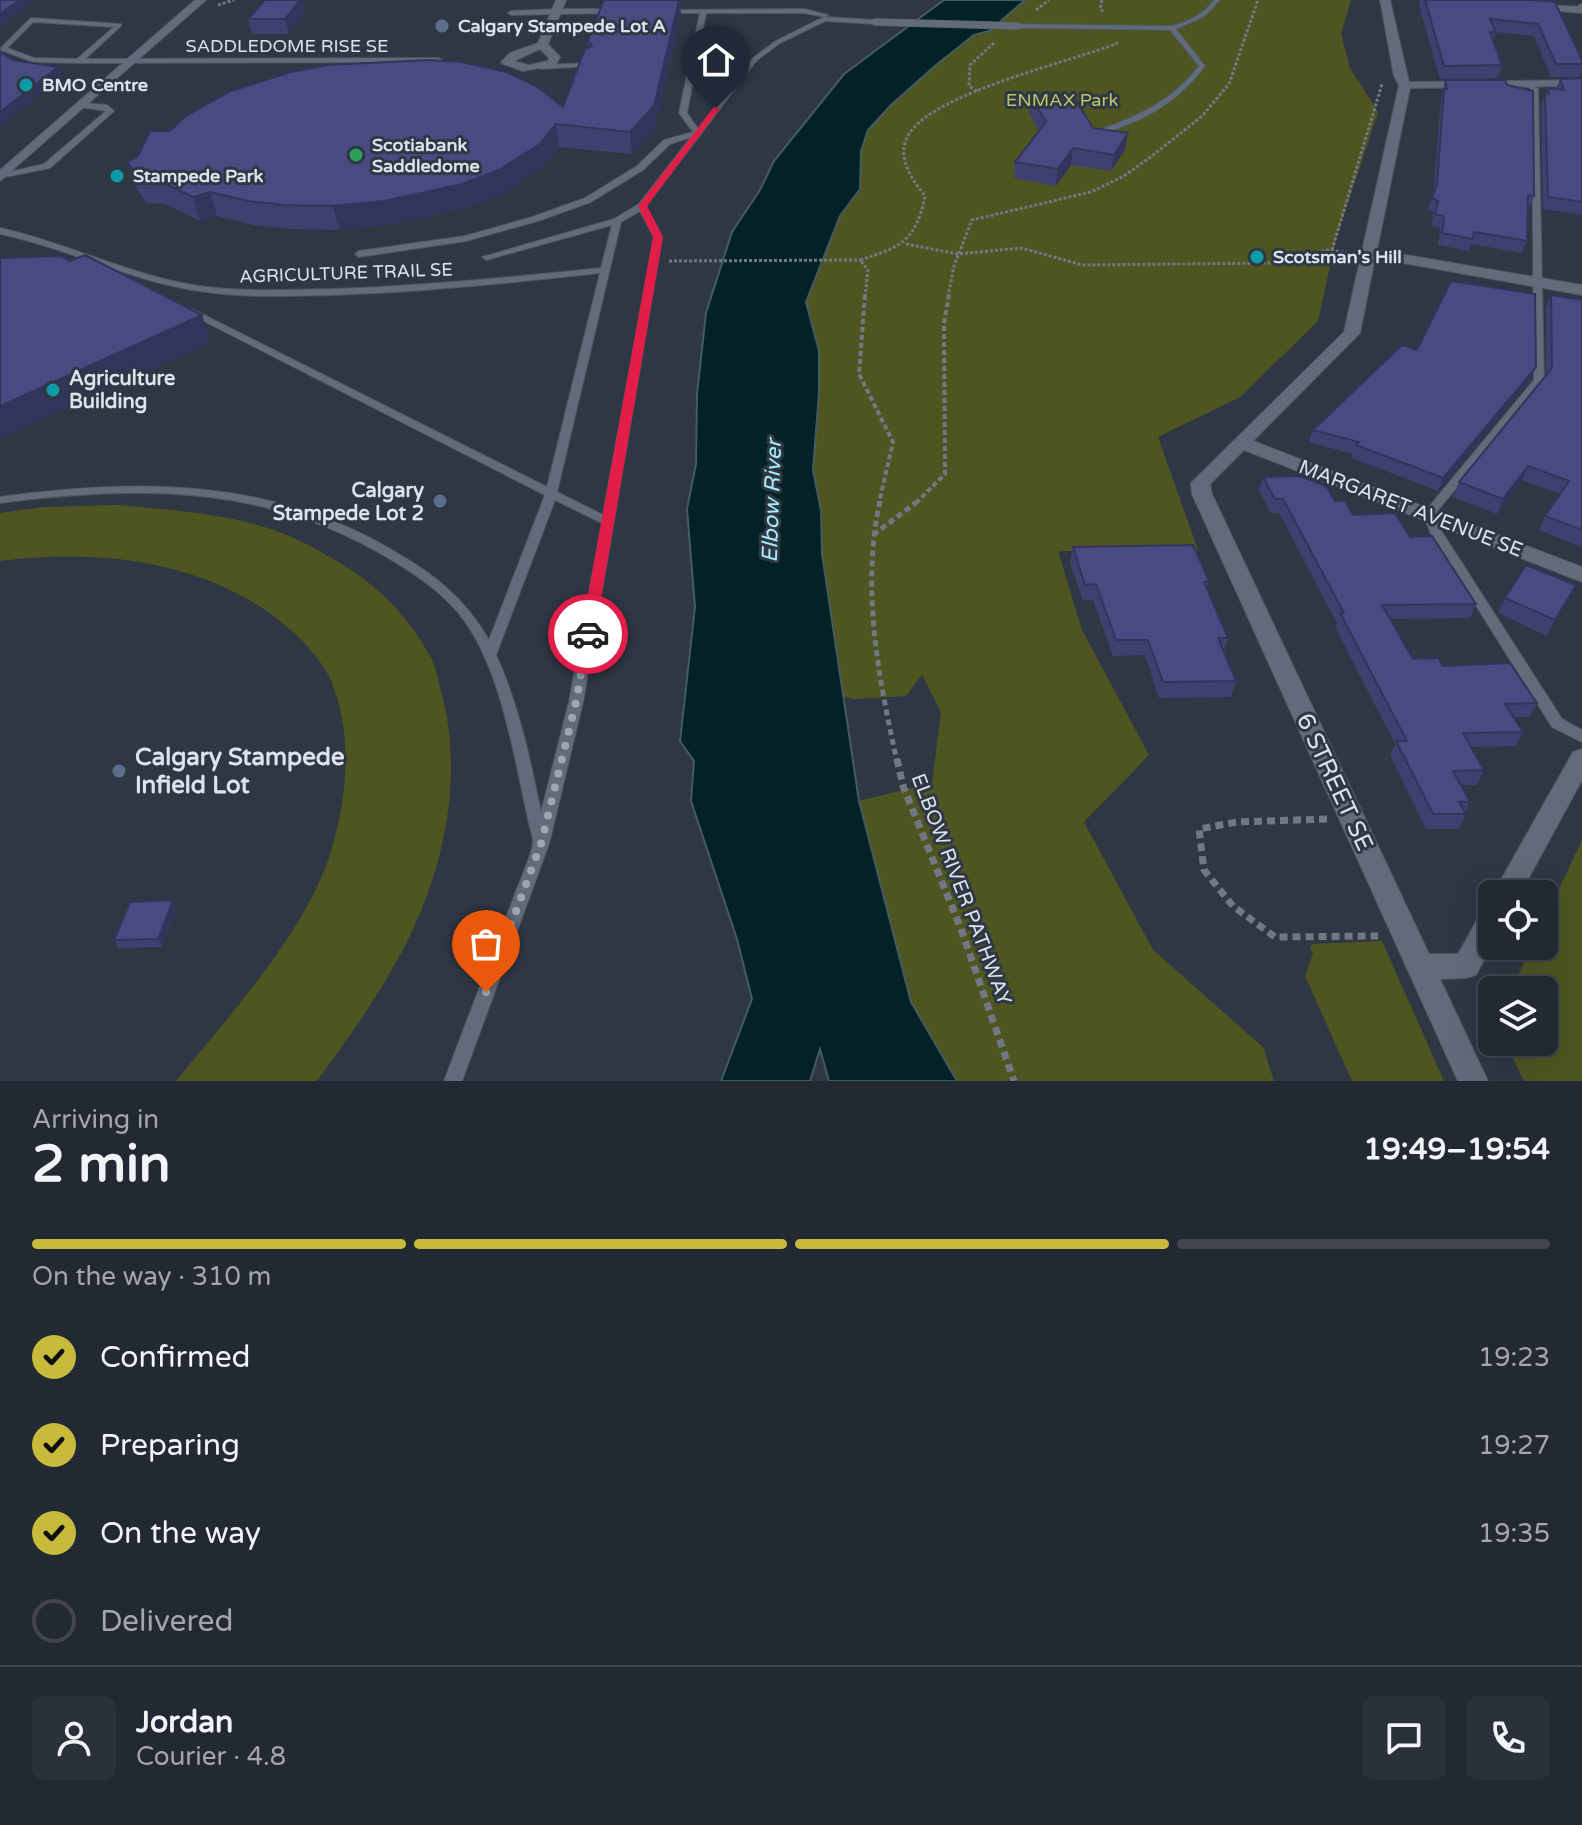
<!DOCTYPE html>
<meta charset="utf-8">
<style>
body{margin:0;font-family:"Varela Round",sans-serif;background:#2b313b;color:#f1f3f6;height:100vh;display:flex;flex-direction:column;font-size:30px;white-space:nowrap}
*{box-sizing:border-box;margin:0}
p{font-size:26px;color:#a3a6ac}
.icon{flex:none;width:44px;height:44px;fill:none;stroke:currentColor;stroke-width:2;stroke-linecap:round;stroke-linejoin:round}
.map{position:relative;height:1081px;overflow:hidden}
.details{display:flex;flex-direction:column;background:#232933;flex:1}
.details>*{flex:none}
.buttons{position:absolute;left:1478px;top:880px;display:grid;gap:16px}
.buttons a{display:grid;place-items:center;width:80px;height:80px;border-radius:12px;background:#232933;box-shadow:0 8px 32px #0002,0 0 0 2px #40454e;font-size:40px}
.pin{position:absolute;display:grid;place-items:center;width:68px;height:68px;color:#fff;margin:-82px -34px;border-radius:50% 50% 50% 0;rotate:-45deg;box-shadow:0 0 8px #0007}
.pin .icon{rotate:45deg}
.courier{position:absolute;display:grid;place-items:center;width:80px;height:80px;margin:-40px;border:6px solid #e11d48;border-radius:50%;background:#fff;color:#222;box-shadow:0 2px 10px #0007}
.headline em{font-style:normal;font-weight:800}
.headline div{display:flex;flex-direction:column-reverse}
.headline{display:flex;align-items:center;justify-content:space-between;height:136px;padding:0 32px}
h1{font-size:52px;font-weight:800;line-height:60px}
.bar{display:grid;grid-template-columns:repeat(4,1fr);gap:12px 8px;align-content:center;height:96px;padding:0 32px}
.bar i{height:10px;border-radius:6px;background:#40454e}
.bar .current{background:#c8bb3b}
.bar p{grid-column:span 4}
.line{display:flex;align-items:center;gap:20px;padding:0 32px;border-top:2px solid #40454e}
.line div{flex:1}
.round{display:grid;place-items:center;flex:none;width:84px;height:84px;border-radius:12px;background:#2b313b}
ol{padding:0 32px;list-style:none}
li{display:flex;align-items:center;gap:24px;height:88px}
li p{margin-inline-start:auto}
li .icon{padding:8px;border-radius:50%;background:#c8bb3b;color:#111;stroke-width:4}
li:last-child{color:#a3a6ac}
li i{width:44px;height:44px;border:4px solid #40454e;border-radius:50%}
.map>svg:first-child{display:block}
.green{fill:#4f5521}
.water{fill:#032226;stroke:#445c61;stroke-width:2}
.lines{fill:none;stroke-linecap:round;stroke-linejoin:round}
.service-casing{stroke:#4e5560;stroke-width:2}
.minor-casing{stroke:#4e5560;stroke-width:2}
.path-far3{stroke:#717884;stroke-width:3;stroke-dasharray:3 2;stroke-linecap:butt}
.path-far2{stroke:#717884;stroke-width:4;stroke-dasharray:5 3;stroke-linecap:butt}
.path-far1{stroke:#717884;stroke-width:5;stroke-dasharray:6 4;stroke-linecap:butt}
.path{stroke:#717884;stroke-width:7;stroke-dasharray:8 5;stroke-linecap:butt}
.service{fill:#626b7a;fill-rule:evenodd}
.minor{fill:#626b7a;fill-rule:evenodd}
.service-bridge-casing{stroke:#4e5560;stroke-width:8;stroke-linecap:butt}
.service-bridge{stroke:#626b7a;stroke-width:7}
.wall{fill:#3f4070}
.shaded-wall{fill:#33345b}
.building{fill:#494a82;stroke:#33345b;stroke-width:2}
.route{fill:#e11d48}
.done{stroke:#a0a6b1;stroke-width:8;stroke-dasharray:0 14.4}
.service-dot{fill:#5c6f8a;stroke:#2f3744;stroke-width:3}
.culture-dot{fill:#0f9aa8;stroke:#2f3744;stroke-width:3}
.leisure-dot{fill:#2e9e5b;stroke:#2f3744;stroke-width:3}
.labels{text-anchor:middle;stroke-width:6;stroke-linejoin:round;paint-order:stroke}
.far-poi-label{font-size:18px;font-weight:bold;fill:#dde2eb;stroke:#2f3744;text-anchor:start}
.far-street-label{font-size:18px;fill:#dde2eb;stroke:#2f3744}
.far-park-label{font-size:18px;fill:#bbc868;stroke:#2f3744}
.poi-label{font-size:20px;font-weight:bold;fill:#dde2eb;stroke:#2f3744;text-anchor:start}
.street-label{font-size:20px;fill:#dde2eb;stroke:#2f3744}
.water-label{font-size:22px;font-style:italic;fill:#a5edf8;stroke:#2f3744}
.near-poi-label{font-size:24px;font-weight:bold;fill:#dde2eb;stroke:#2f3744;text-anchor:start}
.near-street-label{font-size:24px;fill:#dde2eb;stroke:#2f3744}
</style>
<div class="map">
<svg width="1582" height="1081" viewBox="0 0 1582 1081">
<rect width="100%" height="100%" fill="#2f3744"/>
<g class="green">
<path d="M1025,0H1351L1341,33L1350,68L1378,112L1336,239L1318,321L1240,397L1158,437L1198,550L1058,551L1082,630L1149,755L1084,822L1153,950L1263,1047L1274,1081H957L911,1002L859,801L932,783L941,712L922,675L906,696L855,699L844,697L822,554L821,511L813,470L819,393V351L806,302L840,216L860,189L861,151L868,130L891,105L936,65L974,35L989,31Z"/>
<path d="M118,505C162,509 207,512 250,523C277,529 304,542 328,556C372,580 406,612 430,656C436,666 438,680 441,691C464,775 445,867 406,944C381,992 349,1038 317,1081H176C229,1016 307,931 331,851C347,798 353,735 332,683C324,663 307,645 292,631C214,561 101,548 0,561V513L44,507Z"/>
<path d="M1582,840V1081H1524L1505,1042H1544V990H1511L1532,946H1544V921Z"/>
<path d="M1382,941L1444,1081H1352L1305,976L1313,954L1310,947L1312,944Z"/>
</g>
<path class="water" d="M944,0H1025L989,31L974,35L936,65L891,105L868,130L861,151L860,189L840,216L806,302L819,351V393L813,470L821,511L822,554L859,801L911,1002L957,1081H829L820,1049L810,1081H721L752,999L737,939L691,801L694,761L680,741L695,607L687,509L696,464L697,394L706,313L732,232L760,190L774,161L844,74Z"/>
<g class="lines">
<defs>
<g id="service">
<path d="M1214,0H1220L1205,16L1176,29L1205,66C1180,100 1147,120 1107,132L1103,130L1104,128C1142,115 1174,98 1199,66L1170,30L1018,28L1015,26L1018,24L1172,26C1189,21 1203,15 1214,0Z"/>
<path d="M1582,4V8L1578,6L1579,5Z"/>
<path d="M557,9H613L616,11L613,13L511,15L508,13L511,11Z"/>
<path d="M804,9L828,15L825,17L804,13H706L687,113L698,129L753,58L776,41L824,17L875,20L878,22L875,24L825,21L780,43L757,60L646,206L662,237L583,702L549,844L462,1081H444C468,1019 491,956 515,894C519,883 533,852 533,842C533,835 529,826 528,819C523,797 519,775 514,753C504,709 490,655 463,619C444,593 415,574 388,558C265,484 138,485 0,503V497C136,478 271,478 392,550C434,574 464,597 489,640L545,495L184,311L186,309H192L547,487L600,273C511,283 422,292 333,295C288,296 243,298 199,291C130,281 68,248 0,234V228C68,243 131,276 199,286C244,292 289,290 333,289C423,286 512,277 601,268L612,225L486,260L482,257L614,219L639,204L691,137L670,144L643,170L591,202L538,221L466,241L359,257L355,254L359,251L465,236L532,217L585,198L637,166L664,140L693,132L679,113L700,13H664L662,10ZM640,211L654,237L603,515L557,492L621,222ZM555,500L602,523L569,702L541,812C530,759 519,705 496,655Z"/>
<path d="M31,18L121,24V26L85,59L439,58L442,60L439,62L79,63L33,62L1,50V48ZM33,22L114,27L77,59L34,58L7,48Z"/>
<path d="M589,63L591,64V66L541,69L538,67L541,65Z"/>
<path d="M1528,82L1538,89L1544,380L1435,514L1442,532L1562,719L1582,730V742L1552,727L1430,532L1423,514L1534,380L1532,90L1525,84Z"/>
<path d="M81,103L107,105L114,111L50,168L0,178V174L44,164L106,111L81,107Z"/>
</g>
<g id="minor">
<path d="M195,0H206L0,181V170Z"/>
<path d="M556,0H566L548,44L560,57L556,65L523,71L503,64L501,62L510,53L538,43ZM540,49L549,58L548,61L529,65L514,61Z"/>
<path d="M1380,0H1390L1409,82L1582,80V86L1410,88L1377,250L1582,285V295L1375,258L1360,333L1253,441L1582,567V582L1244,450L1210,484L1212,494L1429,954H1458L1482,911L1492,907V945L1476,975L1466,978L1440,979L1488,1081H1458L1192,494L1191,483L1344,332L1399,85L1394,76Z"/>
<path d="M1527,4L1582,7V13L1531,9L1526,6Z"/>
<path d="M1582,749V780L1520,894H1493L1573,752Z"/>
</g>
</defs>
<use href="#service" class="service-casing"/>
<use href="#minor" class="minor-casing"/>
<g class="path-far3">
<path d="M1102,0L1100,8L1104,13"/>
<path d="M218,5L234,0"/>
<path d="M1036,10L1049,0"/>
<path d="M977,91L969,86L970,65L995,42"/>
<path d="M43,92H70"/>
<path d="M906,244L958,254L1022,248L1082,265L1276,263L1327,250L1349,253"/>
<path d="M1332,250L1382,84"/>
<path d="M669,261L860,260"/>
<path d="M865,297L868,270L860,260C901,247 916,241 925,196C912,179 895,156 909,134C934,93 1070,62 1118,43"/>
<path d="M948,297L954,266L972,220L1091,192L1124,176L1152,156L1202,116L1229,84L1258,0"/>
</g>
<g class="path-far2">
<path d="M865,295L859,374L893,442L879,503"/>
<path d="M916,503L945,474L944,323L949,295"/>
</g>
<g class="path-far1">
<path d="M880,501C861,587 878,677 897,761"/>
<path d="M873,535L918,501"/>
</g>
<g class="path">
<path d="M897,759L903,786L961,929L1014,1081"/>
<path d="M1327,819L1237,822L1199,829L1204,870L1233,906L1275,937L1378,936"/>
</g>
<use href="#service" class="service"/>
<use href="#minor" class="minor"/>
<defs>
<path id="service-bridge" d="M875,22L1018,26"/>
</defs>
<use href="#service-bridge" class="service-bridge-casing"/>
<use href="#service-bridge" class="service-bridge"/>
</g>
<g class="wall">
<path d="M265,0H303L306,13L289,34H252L248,19Z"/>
<path d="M604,0H680L681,16L655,128L632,154L559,147L543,167L503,193L465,208L389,225L339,230L290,229L254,225L217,216L200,221L165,204L146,203L135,186L128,162L138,156L170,131L563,107L589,47L588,40Z"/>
<path d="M1419,0H1544L1582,64V70L1579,77H1551L1534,36L1496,32L1493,41L1502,65L1497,78L1440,79L1421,13Z"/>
<path d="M1582,78V215L1543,209L1541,104L1548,88L1556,89L1560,79Z"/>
<path d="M1445,80L1534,196L1530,207H1527V241L1522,253L1471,244L1469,251L1438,245L1440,228L1431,226L1434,212L1428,209L1433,194L1441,100Z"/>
<path d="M1031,98L1093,128L1125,150L1111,171L1071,165L1056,186L1014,178L1015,162L1039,131L1029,113Z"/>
<path d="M1551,295L1582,300V547L1539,530L1545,516L1560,494L1522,480L1497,514L1453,497L1459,482L1546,375V308Z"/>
<path d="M1417,350L1536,367L1531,379L1438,491L1352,458L1353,454L1309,442L1313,430Z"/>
<path d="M1263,477L1335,501L1353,515L1410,537L1476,604L1470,618L1390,619L1413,659L1443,666L1537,703L1530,717H1514L1523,732L1516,746L1471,747L1484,770L1477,785H1460L1470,802L1465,812L1466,814L1459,829H1426L1390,755L1395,744L1335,627L1337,623L1279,513H1271L1259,490Z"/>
<path d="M1073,547L1209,581L1207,589L1228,638L1224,652L1236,681L1231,697L1159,698L1145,655L1113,656L1093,600H1083L1070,563Z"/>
<path d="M1576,585L1547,636L1498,613L1505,598Z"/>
<path d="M177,908L162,947L118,948L114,940Z"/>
</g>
<g class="shaded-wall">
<path d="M20,0H36L0,27V14Z"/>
<path d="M300,0H303L306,13L289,34L285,19Z"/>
<path d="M679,0L681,16L655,128L632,154L630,132Z"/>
<path d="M58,67L62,77L0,127V112Z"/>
<path d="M556,124L559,147L543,167L503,193L465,208L389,225L339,230L333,206Z"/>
<path d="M1128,133L1125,150L1111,171L1114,155Z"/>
<path d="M1073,148L1071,165L1056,186L1058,169Z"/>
<path d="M210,192L217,216L200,221L193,197Z"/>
<path d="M202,315L211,342L0,439V406Z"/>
<path d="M1536,367L1531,379L1438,491L1443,478Z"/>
<path d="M1528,466L1522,480L1497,514L1503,499Z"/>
<path d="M1576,585L1568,600L1547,636L1555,620Z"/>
<path d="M173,900L177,908L162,947L158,939Z"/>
</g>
<g class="building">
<path d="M0,0H20L0,14Z"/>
<path d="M265,0H300L285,19H248Z"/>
<path d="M604,0H679L654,106L630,132L556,124L540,144L499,170L462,184L384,201L333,206L284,205L248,201L210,192L193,197L157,180H138L128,162L138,156L150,131H170L186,116L231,91L291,72L329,65L429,60L461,62L506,72L536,86L563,107L585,49L592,46L588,40Z"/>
<path d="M1425,0H1533L1555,2L1582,60V64H1556L1538,24L1490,19L1496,32H1490L1502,65L1444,66Z"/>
<path d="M0,52L13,60L58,67L0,112Z"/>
<path d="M1582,78V202L1548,197L1545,93L1549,94L1548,88L1564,90L1560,79Z"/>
<path d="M1445,80H1505L1507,85L1533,91L1534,196L1528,195L1527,241L1474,232L1473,239L1442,233L1444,216L1435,214L1438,201L1432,198L1437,184L1444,89H1447Z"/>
<path d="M1048,92L1074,97L1093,128L1128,133L1114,155L1073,148L1058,169L1015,162L1046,122L1031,98Z"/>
<path d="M85,255L202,315L0,406V258L60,256L70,261Z"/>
<path d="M1451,281L1535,294L1536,367L1443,478L1356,445L1359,442L1313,430L1402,345L1417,350Z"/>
<path d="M1551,295L1582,300V530L1545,516L1569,481L1528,466L1503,499L1459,482L1552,368Z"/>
<path d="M1300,476L1326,486L1335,501H1345L1353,515L1395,513L1410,537L1432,536L1476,604L1382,605L1413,659L1438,658L1443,666L1510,663L1537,703L1505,704L1523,732L1463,733L1484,770L1453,771L1470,802H1459L1466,814H1433L1396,741H1407L1340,613H1344L1283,499H1275L1263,477Z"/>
<path d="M1193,545L1209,581L1204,582L1228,638H1218L1236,681L1163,682L1148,640H1116L1096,584L1085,585L1073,547Z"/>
<path d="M1526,565L1576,585L1555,620L1505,598Z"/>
<path d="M173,900L158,939L114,940L130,902Z"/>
</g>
<path class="route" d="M714,107L720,108L647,206L663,237L595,634L588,639L581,634L653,237L638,206Z"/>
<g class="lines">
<path class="done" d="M486,992L541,844L576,702L588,634"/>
</g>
<g class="service-dot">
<circle cx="442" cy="26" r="8"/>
<circle cx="440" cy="501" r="8"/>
<circle cx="119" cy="771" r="8"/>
</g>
<g class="culture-dot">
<circle cx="26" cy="85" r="8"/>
<circle cx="117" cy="176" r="8"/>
<circle cx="1257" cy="257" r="8"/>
<circle cx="53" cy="390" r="8"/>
</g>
<circle class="leisure-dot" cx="356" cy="155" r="8"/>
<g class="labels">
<g class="far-poi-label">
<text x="458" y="32">Calgary Stampede Lot A</text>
<text x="42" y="91">BMO Centre</text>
<text x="372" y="151">Scotiabank<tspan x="372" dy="21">Saddledome</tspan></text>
<text x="133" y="182">Stampede Park</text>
<text x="1273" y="263">Scotsman's Hill</text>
</g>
<g class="far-street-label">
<text x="287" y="52">SADDLEDOME RISE SE</text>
<text transform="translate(346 273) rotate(-2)" y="6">AGRICULTURE TRAIL SE</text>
</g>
<g class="far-park-label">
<text x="1062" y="106">ENMAX Park</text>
</g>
<g class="poi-label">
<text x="69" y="385">Agriculture<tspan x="69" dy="23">Building</tspan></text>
<text x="424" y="497" text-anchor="end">Calgary<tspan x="424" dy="23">Stampede Lot 2</tspan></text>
</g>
<g class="street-label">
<text transform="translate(1411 508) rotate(21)" y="7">MARGARET AVENUE SE</text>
<text transform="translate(962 889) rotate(69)" y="7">ELBOW RIVER PATHWAY</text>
</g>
<g class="water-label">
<text transform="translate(771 501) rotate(-88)" y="8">Elbow River</text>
</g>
<g class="near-poi-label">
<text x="135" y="765">Calgary Stampede<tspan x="135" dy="28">Infield Lot</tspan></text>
</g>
<g class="near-street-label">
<text transform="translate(1335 782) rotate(65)" y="8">6 STREET SE</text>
</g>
</g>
</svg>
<div class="buttons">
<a><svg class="icon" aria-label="locate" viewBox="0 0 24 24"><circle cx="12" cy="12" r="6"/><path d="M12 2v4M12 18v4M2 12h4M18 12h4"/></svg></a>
<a><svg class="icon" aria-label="layers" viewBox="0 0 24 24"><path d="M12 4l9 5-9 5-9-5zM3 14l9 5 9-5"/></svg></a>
</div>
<div class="pin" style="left:486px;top:992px;background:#ea580c"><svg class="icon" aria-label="bag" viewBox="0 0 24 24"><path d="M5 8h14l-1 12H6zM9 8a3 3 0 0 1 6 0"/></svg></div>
<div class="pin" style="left:716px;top:108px;background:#1f2937"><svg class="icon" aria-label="home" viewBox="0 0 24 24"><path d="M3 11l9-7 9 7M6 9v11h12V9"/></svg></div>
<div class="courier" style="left:588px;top:634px"><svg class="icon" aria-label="car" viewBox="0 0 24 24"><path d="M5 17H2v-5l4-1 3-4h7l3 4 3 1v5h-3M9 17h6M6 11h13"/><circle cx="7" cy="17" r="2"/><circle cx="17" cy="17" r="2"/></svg></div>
</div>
<section class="details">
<div class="headline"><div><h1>2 min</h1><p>Arriving in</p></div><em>19:49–19:54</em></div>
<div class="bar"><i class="current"></i><i class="current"></i><i class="current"></i><i></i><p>On the way · 310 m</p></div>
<ol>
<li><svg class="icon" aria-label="check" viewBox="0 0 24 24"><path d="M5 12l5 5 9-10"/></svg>Confirmed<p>19:23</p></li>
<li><svg class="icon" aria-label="check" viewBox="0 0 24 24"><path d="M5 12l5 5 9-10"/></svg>Preparing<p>19:27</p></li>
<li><svg class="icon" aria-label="check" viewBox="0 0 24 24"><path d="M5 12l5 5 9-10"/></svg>On the way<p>19:35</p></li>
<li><i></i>Delivered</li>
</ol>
<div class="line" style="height:144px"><a class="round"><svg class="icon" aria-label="person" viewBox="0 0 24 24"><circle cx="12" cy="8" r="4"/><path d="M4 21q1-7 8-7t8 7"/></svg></a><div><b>Jordan</b><p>Courier · 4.8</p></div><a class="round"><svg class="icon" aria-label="chat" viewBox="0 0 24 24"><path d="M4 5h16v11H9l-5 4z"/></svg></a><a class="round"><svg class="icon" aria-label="phone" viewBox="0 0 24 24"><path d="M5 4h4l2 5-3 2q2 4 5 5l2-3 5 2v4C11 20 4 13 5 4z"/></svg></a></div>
</section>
